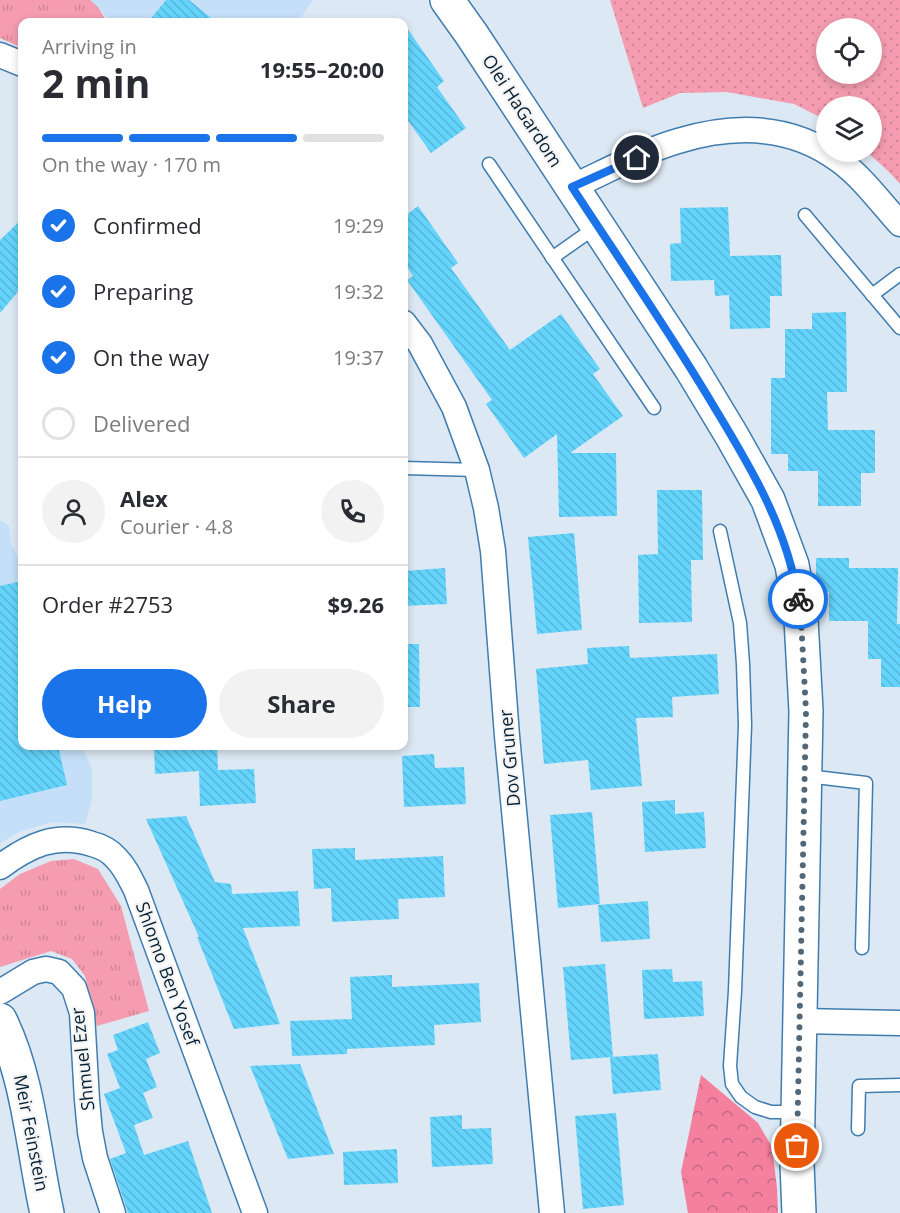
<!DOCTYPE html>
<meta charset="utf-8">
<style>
body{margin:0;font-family:"Open Sans",sans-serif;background:#f2f2f3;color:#2b2b33;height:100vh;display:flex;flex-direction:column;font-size:22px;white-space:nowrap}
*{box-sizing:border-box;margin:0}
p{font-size:20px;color:#7c7c81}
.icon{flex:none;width:33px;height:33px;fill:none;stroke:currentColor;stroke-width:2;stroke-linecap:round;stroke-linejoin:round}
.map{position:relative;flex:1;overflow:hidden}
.drawer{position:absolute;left:18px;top:18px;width:390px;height:732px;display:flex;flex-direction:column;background:#fff;border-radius:12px;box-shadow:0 3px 9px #0003}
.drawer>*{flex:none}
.controls{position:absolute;left:816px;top:18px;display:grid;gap:12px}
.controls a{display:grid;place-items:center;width:66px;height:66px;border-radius:50%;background:#fff;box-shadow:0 3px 9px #0003;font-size:30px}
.pin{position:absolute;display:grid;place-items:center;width:51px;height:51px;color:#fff;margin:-26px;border:3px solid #fff;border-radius:50%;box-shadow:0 2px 6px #0007}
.courier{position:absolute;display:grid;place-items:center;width:60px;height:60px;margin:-30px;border:4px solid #1a73e8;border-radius:50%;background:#fff;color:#222;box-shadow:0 2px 8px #0007}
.summary em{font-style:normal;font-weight:700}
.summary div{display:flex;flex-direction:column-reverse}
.summary{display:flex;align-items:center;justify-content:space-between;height:102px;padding:0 24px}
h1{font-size:39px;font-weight:700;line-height:45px}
.bar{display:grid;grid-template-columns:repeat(4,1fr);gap:9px 6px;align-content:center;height:72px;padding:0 24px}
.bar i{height:8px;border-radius:4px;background:#e1e1e2}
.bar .selected{background:#1a73e8}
.bar p{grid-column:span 4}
.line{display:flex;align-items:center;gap:15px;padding:0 24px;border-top:2px solid #e1e1e2}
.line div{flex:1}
.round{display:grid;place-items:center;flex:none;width:63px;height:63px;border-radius:32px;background:#f2f2f3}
ol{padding:0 24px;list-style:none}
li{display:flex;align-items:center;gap:18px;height:66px}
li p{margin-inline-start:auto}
li .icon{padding:6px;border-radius:50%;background:#1a73e8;color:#fff;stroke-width:4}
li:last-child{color:#7c7c81}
li i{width:33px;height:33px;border:3px solid #e1e1e2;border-radius:50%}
.cta{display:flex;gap:12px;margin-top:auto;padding:12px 24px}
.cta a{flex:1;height:69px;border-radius:36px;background:#1a73e8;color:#fff;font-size:24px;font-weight:700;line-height:69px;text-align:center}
.cta a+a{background:#f2f2f3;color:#2b2b33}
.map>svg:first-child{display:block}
.built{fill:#c4dff7}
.grass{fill:url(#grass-dots);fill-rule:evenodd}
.forest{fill:url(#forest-crowns)}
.park{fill:url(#park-tufts)}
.building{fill:url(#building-back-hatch)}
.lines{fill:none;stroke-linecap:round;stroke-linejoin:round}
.lane-casing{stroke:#407dae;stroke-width:15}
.street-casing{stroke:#407dae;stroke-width:27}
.secondary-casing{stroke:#407dae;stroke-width:36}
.lane{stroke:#fff;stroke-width:12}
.street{stroke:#fff;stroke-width:24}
.secondary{stroke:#fff;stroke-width:33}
.done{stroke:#526777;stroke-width:6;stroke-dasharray:0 10.8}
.route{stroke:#1a73e8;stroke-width:8}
.labels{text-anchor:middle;stroke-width:4.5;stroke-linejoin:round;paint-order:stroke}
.street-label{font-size:18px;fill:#072134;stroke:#f4f4f4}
</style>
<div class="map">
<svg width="900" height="1213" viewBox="0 0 900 1213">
<defs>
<pattern id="grass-dots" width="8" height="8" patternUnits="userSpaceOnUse" patternTransform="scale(1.5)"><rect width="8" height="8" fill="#f59cb0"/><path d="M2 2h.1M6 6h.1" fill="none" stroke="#d18698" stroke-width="1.8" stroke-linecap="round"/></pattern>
<pattern id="forest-crowns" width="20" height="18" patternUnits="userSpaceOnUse" patternTransform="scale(1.5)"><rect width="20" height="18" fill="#f4809e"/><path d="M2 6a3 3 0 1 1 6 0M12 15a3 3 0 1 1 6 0" fill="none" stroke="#c46882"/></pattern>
<pattern id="park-tufts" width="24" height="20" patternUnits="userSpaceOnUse" patternTransform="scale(1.5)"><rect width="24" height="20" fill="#f59cb0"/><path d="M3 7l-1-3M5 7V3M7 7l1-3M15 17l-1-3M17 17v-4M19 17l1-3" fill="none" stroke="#d18698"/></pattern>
<pattern id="building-back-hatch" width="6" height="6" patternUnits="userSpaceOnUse" patternTransform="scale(1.5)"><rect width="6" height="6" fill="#65d4fc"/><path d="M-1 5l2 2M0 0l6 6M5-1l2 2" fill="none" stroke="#56b6d9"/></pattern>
</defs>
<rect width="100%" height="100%" fill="#dce8f3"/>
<g class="built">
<path d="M90,0H313L298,22H112Z"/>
<path d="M0,520L9,526L11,544L22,565V746H82L92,769V798L85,824L52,822L19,832L0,843Z"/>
</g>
<path class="grass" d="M610,0H900V184L888,171L867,152H872V106H826V120L794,104L727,92L680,93L643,108ZM826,28H872V74H826Z"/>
<path class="forest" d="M701,1075L758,1123L772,1147L777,1188L778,1213H688L681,1172Z"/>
<g class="park">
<path d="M0,0H90L98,7L107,22H22V48L0,38Z"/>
<path d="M74,859L98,869L121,906L149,1011L97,1026L89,995L85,976L72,959L51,951L0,967V889L20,874L51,861Z"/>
</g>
<g class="building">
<path d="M166,0H189L216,22H148Z"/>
<path d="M404,24L444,81L437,87L466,128L431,153L404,115Z"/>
<path d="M418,206L458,263L451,268L510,350L561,314L600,369L593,374L623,416L570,453H616L617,516L559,517L557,434L524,458L486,404L492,400L407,280L413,276L404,262V217Z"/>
<path d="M728,207L730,256L781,255L782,296H770V328L730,329L729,295L715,296L714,280L671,281L670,244L681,243L680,208Z"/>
<path d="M22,219V287L0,313V240Z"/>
<path d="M846,312L847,392H827L828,430H875V473H861V506H818V471H788V454H771V378H785V329H812V313Z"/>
<path d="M657,490H702L703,560H691L692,622L639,623L638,555L658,554Z"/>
<path d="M574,533L582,630L537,634L528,537Z"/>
<path d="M816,558H849V568H898L897,624H900V687H881V659H868V621H829V592H816Z"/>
<path d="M445,568L447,604L404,606V571Z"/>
<path d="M22,581V746H58L67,785L0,801V586Z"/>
<path d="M404,644H419L420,707H404Z"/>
<path d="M629,646L630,658L717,654L719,694L672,697L673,717L636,718L642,786L591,790L588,760L544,764L536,669L588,664L587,648Z"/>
<path d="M154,746H217L218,770L254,769L256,803L200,806L199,771L155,774Z"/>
<path d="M434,754L435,768L464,767L466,804L404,807L402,756Z"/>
<path d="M675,800V814L704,812L706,848L645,852L642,802Z"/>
<path d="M592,812L600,904L558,908L550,815Z"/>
<path d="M186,816L215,882L231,884L232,894L298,891L300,926L243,928L280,1024L234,1029L197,937H199L146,819Z"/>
<path d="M355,848V860L443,856L445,897L398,899L399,919L332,922L331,888L314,889L312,849Z"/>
<path d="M648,901L650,939L601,942L598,905Z"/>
<path d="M605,964L613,1057L571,1060L563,967Z"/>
<path d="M672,969L673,982L702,981L704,1016L644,1019L642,970Z"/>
<path d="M392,975V987L479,983L481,1022L434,1025L435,1045L347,1049V1054L292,1056L290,1021L352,1019L350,977Z"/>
<path d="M148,1022L160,1053L146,1059L157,1087L143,1093L153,1118L134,1125L144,1155L188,1141L212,1213H128L110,1159L126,1153L104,1094L120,1088L107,1054L118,1050L113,1035Z"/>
<path d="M658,1054L661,1090L613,1094L610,1057Z"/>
<path d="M300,1064L334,1154L288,1159L250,1066Z"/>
<path d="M616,1113L624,1205L583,1209L575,1116Z"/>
<path d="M462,1115V1129L491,1128L493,1164L432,1167L430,1117Z"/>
<path d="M397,1149L398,1183L344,1185L343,1152Z"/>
</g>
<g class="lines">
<defs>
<g id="lane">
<path d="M489,164L654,408"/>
<path d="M805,215L900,328"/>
<path d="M552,258L596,227"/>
<path d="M872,295L900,274"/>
<path d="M404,468L477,470"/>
<path d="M720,531L740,623L743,664L745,725L735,991L730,1066L732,1084L741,1097L755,1107L771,1112H797"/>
<path d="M807,776L866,783L862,948"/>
<path d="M858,1129L859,1086L900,1085"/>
</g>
<g id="street">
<path d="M0,55L22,64"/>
<path d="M572,187C607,171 641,152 678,141C734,124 791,124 840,161C863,178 881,203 900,224"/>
<path d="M404,323L420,344L454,407L477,470L486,508L493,551L507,736L552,1213"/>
<path d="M0,867C28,846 56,832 92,844C100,846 110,851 116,858C125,867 130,878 136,890L255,1213"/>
<path d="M0,992L33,972L46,969L59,972L74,988L82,1013L87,1100L90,1132L95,1158L113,1213"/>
<path d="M800,1021L900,1023"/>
</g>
<g id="secondary">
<path d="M447,0L472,35L691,368L732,436L768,500L792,565L801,619L806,711L797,1164L799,1213"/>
<path d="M0,1020C29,1079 33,1150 47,1213"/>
</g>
</defs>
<use href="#lane" class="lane-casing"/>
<use href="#street" class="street-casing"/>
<use href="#secondary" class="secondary-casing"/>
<use href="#lane" class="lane"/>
<use href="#street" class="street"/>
<use href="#secondary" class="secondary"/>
</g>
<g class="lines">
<path class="done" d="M797,1146L806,711L801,619L798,599"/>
<path class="route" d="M637,158L572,187C619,259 669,331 713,405C750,466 787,527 798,599"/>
</g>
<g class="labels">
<g class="street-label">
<text transform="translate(522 111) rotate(57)" y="6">Olei HaGardom</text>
<text transform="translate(510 758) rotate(-95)" y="6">Dov Gruner</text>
<text transform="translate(167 974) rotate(70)" y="6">Shlomo Ben Yosef</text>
<text transform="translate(83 1059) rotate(-96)" y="6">Shmuel Ezer</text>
<text transform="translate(31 1133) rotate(79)" y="6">Meir Feinstein</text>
</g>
</g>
</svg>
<div class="controls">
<a><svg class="icon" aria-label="locate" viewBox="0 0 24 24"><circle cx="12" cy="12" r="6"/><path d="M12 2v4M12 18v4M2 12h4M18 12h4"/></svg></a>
<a><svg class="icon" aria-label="layers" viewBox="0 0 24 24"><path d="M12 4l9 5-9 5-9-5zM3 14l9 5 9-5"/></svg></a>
</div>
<div class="pin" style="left:797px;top:1146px;background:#ea580c"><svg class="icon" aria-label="bag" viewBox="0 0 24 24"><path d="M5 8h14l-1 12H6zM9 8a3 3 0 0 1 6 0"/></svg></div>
<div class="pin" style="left:637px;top:158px;background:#1f2937"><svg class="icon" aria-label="home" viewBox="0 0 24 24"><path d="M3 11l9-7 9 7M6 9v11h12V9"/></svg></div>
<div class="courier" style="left:798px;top:599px"><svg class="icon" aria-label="bike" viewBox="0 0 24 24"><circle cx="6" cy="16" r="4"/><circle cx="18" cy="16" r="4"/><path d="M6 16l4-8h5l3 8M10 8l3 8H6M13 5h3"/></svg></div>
<section class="drawer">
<div class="summary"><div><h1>2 min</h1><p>Arriving in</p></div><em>19:55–20:00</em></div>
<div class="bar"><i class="selected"></i><i class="selected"></i><i class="selected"></i><i></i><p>On the way · 170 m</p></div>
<ol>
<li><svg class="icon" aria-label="check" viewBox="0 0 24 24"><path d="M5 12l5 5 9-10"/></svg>Confirmed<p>19:29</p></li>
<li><svg class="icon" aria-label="check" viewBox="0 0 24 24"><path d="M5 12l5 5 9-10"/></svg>Preparing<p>19:32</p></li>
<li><svg class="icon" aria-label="check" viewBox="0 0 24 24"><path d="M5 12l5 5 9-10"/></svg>On the way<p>19:37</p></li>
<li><i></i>Delivered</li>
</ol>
<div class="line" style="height:108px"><a class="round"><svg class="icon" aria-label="person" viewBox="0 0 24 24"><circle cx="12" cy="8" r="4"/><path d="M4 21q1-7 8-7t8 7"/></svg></a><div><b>Alex</b><p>Courier · 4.8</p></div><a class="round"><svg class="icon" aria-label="phone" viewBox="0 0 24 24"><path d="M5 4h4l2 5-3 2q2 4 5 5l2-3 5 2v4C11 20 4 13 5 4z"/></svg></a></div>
<div class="line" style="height:78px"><div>Order #2753</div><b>$9.26</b></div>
<div class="cta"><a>Help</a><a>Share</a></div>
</section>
</div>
